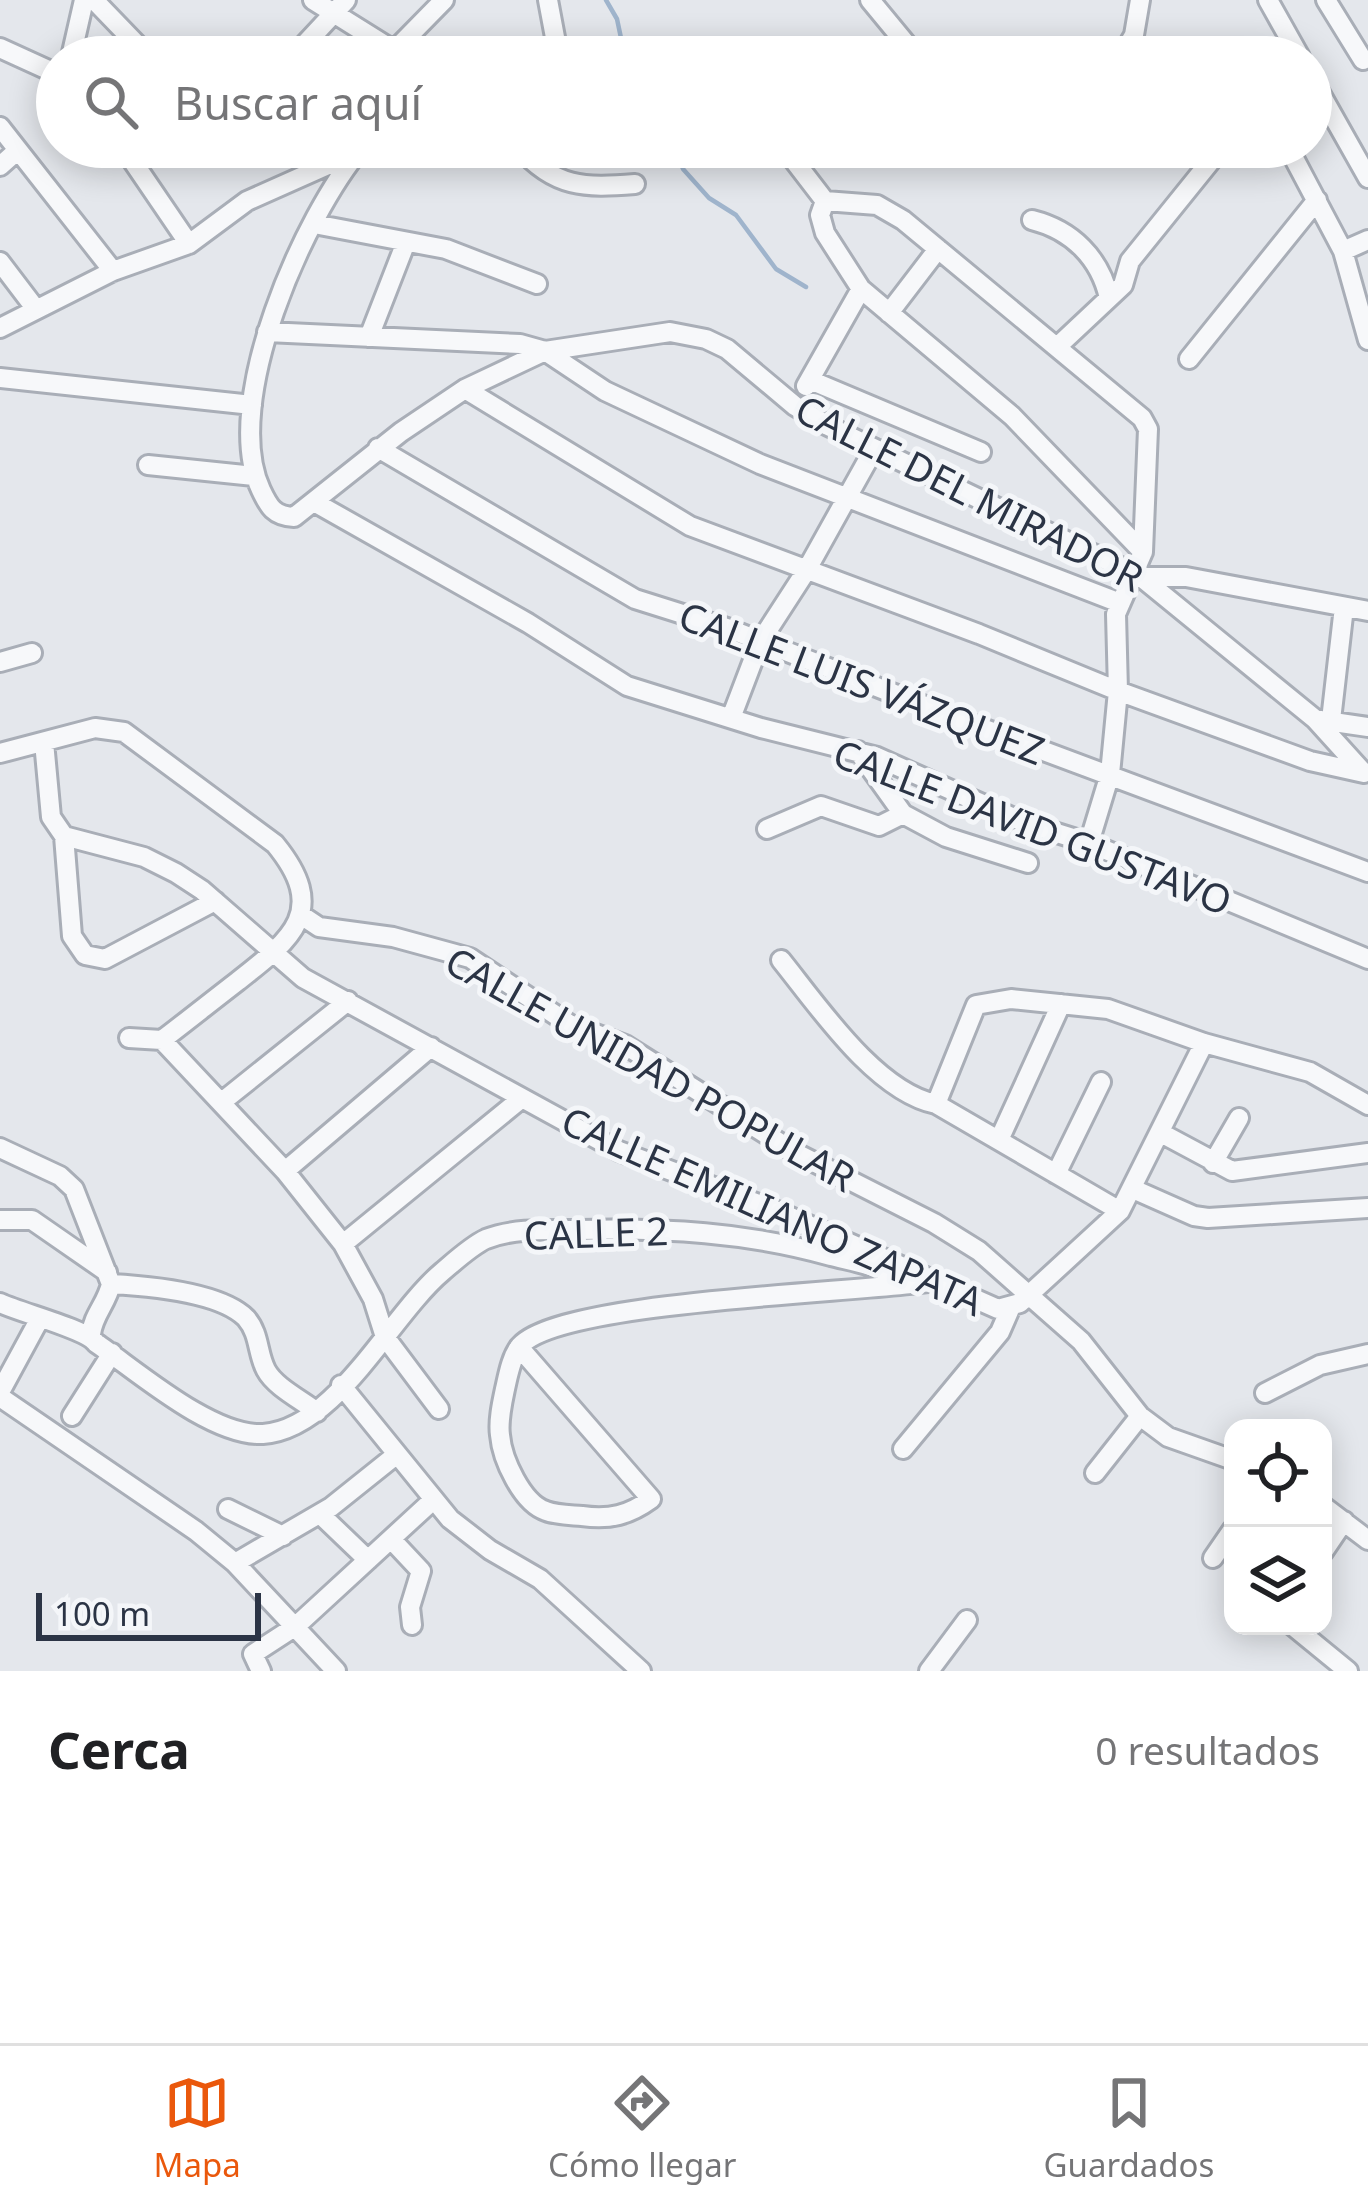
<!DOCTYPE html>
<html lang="es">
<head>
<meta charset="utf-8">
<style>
	:root { --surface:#fff; --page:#f6f6f6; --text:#202124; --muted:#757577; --line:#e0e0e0; --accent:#ea580c }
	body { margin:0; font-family:"Noto Sans",sans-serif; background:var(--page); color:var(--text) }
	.controls { position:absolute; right:36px; bottom:36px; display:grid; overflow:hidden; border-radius:24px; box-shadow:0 6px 30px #0003 }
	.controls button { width:108px; height:108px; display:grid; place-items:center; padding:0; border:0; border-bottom:3px solid var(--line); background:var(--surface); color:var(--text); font:60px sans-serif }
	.scale { position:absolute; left:36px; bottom:30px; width:225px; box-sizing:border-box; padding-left:12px; border:6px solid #2b3445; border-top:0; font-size:33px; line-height:42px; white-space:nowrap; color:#2b3445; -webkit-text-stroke:9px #f4f6f9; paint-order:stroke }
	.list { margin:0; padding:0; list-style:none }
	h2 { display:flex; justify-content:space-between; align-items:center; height:156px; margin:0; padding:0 48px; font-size:51px }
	h2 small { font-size:39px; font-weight:400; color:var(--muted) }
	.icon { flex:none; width:66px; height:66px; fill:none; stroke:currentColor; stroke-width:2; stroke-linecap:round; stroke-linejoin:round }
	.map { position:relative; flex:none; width:1368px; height:1671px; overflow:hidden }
	.search { position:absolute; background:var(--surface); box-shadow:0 6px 30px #0003; left:36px; right:36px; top:36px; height:132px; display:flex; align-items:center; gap:30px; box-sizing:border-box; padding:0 42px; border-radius:66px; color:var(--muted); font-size:45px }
	.sheet { height:372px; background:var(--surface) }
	nav { display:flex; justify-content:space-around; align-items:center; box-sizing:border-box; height:168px; border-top:3px solid var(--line); background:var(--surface); font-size:33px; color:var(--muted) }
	nav a { display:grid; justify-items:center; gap:6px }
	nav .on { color:var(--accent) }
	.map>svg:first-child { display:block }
</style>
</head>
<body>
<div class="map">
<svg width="1368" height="1671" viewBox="0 0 1368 1671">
	<rect width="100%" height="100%" fill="#e4e7ec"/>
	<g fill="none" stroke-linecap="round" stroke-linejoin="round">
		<path stroke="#9fb4cc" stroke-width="4.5" d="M606,0L617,19L625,57
			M674,147L683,169L709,198L736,215L776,269L806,287"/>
		<g stroke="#a9aeb7" stroke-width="24">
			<path id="minor" d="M94,0L149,57
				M313,0L404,57
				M548,0L557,48
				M870,0L917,57
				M1268,0L1300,57
				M1326,0L1363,60
				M0,48L57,74
				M394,51L444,0
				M71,57L84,0
				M293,57L346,0
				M746,57C768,47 782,45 804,57
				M1121,57L1134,35L1140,0
				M1311,77L1368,178
				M0,127L113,271
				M123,147L189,244
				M362,147C304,215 220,403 261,490C269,507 274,516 294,517L401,432L465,389L545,351L670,332L706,339L727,349L795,406L828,426L1141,577L1315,719L1363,772
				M519,147C554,188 585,188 635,184
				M789,147L792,158L825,201
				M1288,147L1343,251L1368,340
				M0,166L18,150
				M825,201L877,205L903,220L1142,418L1148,429L1143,552L1116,614L1118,691L1110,774L1089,843
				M825,201L820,215L825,233L861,289L1012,416L1143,552
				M1032,220C1072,230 1100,258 1109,298
				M314,224L446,249L537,284
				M1343,251L1368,240
				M0,262L35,308
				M889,313L938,249
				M0,328L113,271L189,244L247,201L357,152
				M267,332L520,344L545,351L605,391L760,464L1120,603
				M369,337L406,242
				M1058,346L1123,285L1130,261L1222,147
				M1189,359L1317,200
				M0,378L252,405
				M810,380L981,452
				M806,386L861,289
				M465,389L690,526L979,634L1118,691L1310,761L1364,773
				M378,448L635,599L727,628L958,719L1368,872
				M148,465L254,476
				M314,502L528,623L627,686L761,728L877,757L1025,823L1089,843L1368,959
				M1141,577H1186L1368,611
				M0,662L32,653
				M731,718L760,642L806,571L874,449
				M1320,720L1368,727
				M1331,720L1344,607
				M44,742L51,817L64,836
				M858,751L903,814L946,837L1028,863
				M0,753L95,728L124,732L275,844C329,910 293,938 238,981C212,1001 187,1021 162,1040
				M767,829L821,806L879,826L903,814
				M64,836L144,857L176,873L202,890L303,978L619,1151L777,1211L998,1309L1020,1303L1120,1211L1204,1043
				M64,836L72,936L85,955L105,959L215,901
				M301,915L319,927L393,937L470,958L569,1024L625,1045L796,1153L934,1223L979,1251L1081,1341L1140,1416L1168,1437L1233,1460
				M781,960C818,1006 876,1092 936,1104L1120,1211
				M129,1038L162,1040
				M162,1040L285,1171L343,1244L373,1299L385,1337L439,1409
				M223,1101L348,1001
				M936,1104L976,1005L1011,999L1108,1009L1204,1043L1310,1072L1368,1105
				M1161,1133L1232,1171L1368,1153
				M999,1140L1061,1004
				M0,1148L60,1176L74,1189L111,1284C107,1303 93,1315 91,1334
				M1213,1163L1239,1118
				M285,1171L431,1047
				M1056,1174L1101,1082
				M1133,1189L1194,1216L1208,1218L1368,1208
				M0,1220H32L107,1272
				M343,1244L522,1098
				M111,1284C147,1286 220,1292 246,1318C260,1334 257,1353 266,1370C275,1387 302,1400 317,1412
				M0,1303C21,1313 86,1329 96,1343C137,1371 212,1437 263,1434C336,1429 390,1316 442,1272C455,1261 471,1246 486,1239C514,1228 547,1230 577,1230C665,1228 746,1232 831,1256C851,1261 874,1265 892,1274
				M519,1347L651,1499C629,1515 610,1520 582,1516C571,1515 556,1515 546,1511C522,1503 502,1459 500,1435C498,1421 502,1403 505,1389C508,1376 511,1357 520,1346C560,1300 862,1293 935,1281
				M341,1385L450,1519L490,1550L540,1579L641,1671
				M0,1392L39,1320
				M1265,1393L1320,1365L1368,1354
				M0,1397L196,1531L235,1563L336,1671
				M72,1416L112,1353
				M903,1449L1000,1332L1010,1309
				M1095,1473L1140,1416
				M1323,1506L1368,1540
				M228,1509L283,1536
				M320,1514L368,1560
				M391,1539L421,1571L410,1607L412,1625
				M1323,1552L1344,1521
				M1213,1558L1233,1529
				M235,1563L331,1507L396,1455
				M1293,1626L1348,1671
				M261,1671L253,1654L296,1626L432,1501
				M929,1671L967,1620"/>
		</g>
		<use href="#minor" stroke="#f7f8fa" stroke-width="18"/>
	</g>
	<g text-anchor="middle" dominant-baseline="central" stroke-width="10" stroke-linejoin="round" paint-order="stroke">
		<g font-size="39" fill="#2b3445" stroke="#f4f6f9">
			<text transform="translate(970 492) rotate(27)">CALLE DEL MIRADOR</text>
			<text transform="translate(862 682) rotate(21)">CALLE LUIS VÁZQUEZ</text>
			<text transform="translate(1033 826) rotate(21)">CALLE DAVID GUSTAVO</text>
			<text transform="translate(651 1068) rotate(29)">CALLE UNIDAD POPULAR</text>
			<text transform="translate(773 1210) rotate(24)">CALLE EMILIANO ZAPATA</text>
			<text transform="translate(596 1232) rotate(-2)">CALLE 2</text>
		</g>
	</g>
</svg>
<div class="controls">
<button><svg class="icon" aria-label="locate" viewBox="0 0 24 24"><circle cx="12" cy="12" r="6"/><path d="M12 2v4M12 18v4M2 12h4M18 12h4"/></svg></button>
<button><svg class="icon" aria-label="layers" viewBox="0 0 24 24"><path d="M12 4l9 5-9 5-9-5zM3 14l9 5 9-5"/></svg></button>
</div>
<div class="scale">100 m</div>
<div class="search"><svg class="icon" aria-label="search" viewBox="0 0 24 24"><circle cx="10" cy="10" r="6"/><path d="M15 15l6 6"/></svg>Buscar aquí</div>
</div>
<section class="sheet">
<h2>Cerca<small>0 resultados</small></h2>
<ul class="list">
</ul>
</section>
<nav>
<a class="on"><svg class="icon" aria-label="map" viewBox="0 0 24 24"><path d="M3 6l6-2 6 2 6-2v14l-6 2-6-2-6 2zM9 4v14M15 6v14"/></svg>Mapa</a>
<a><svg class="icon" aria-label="directions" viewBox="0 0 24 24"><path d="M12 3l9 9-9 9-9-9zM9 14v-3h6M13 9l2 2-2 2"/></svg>Cómo llegar</a>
<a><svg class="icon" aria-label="saved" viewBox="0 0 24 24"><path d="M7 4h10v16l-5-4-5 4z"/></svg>Guardados</a>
</nav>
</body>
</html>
